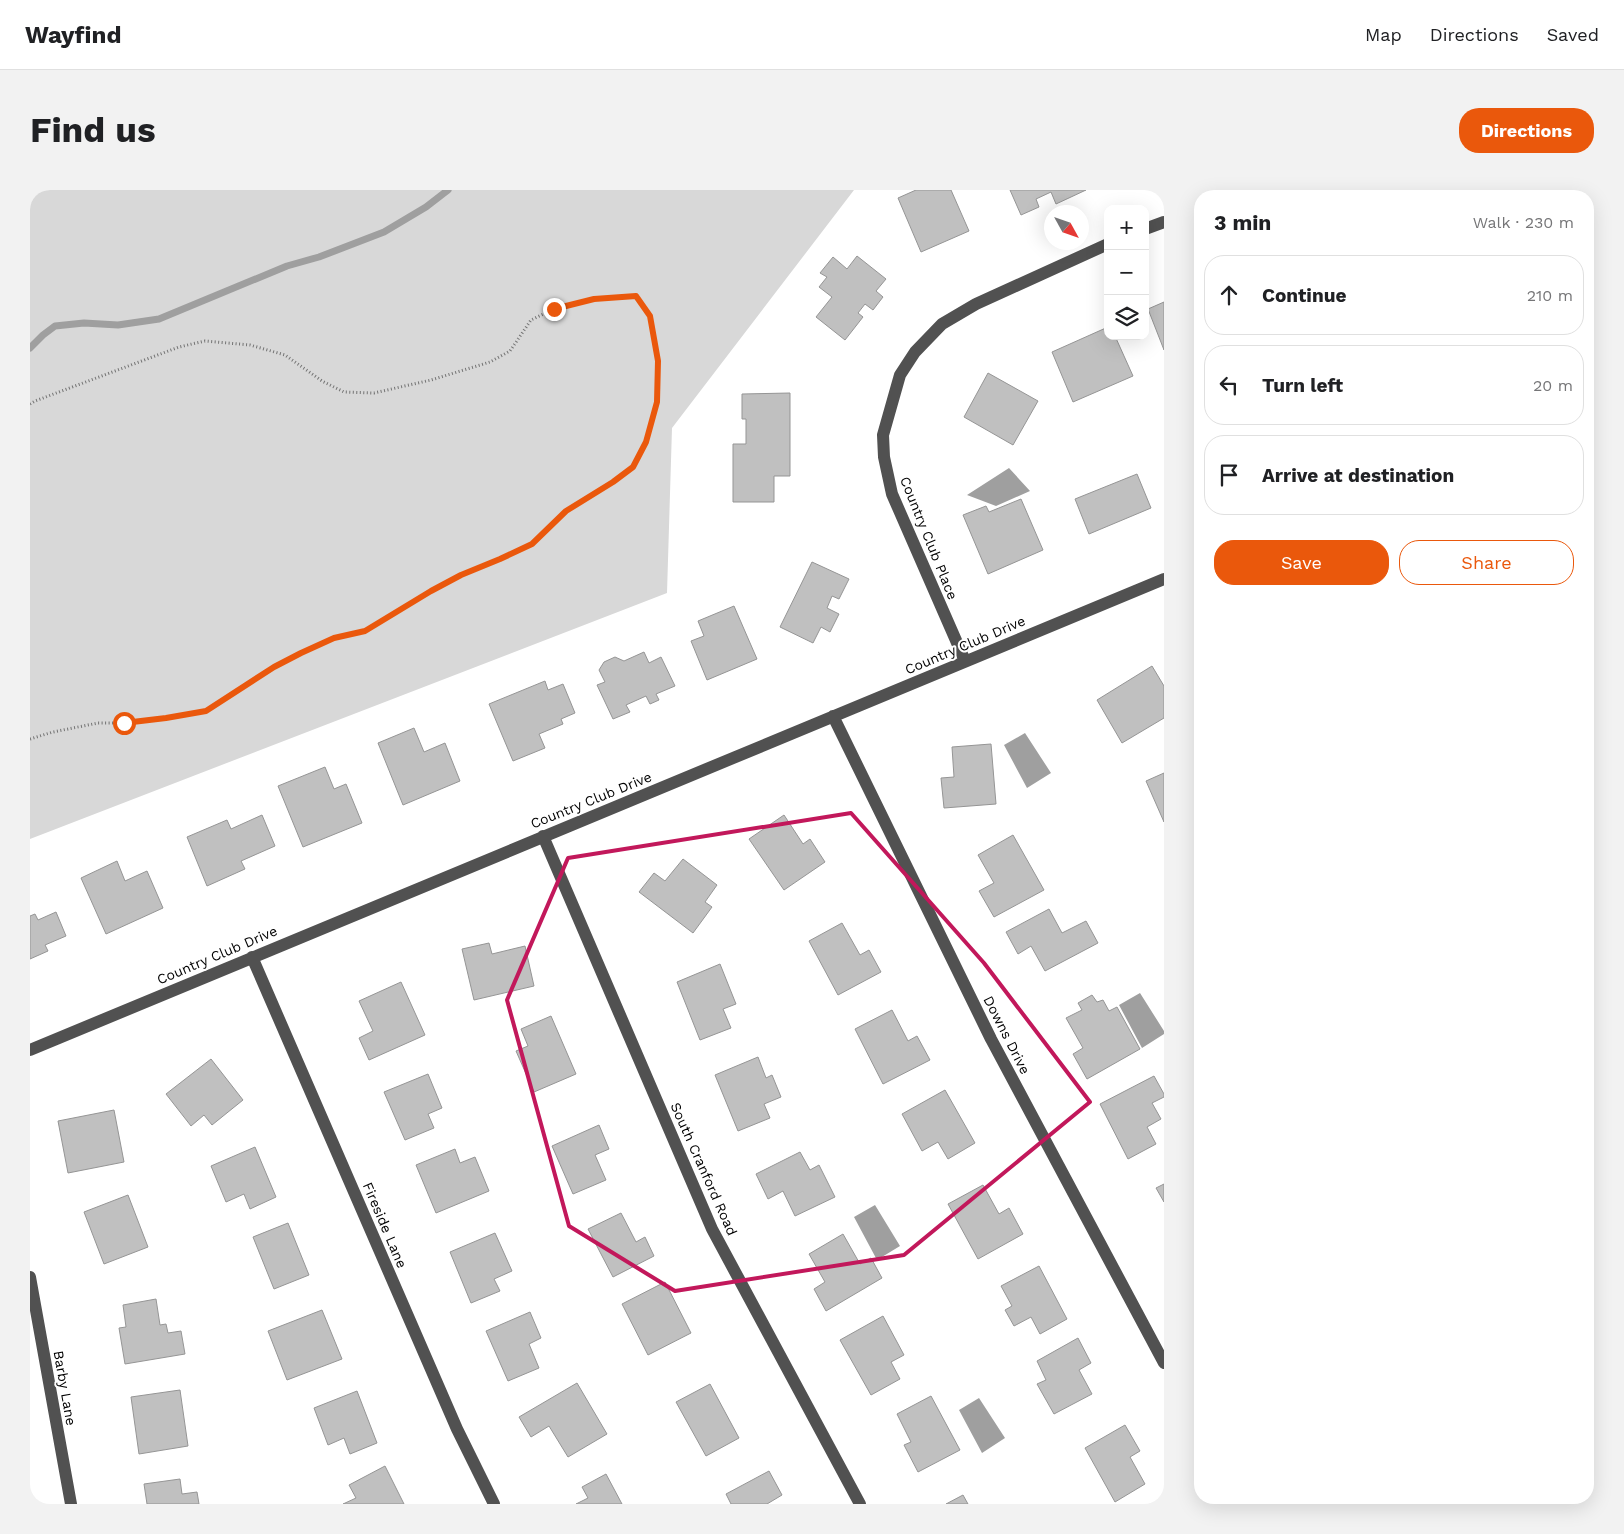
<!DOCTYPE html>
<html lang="en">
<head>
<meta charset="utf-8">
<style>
	:root { --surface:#fff; --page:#f2f2f2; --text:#202124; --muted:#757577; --line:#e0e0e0; --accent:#ea580c }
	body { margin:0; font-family:"Work Sans",sans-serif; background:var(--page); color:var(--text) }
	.controls { position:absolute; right:15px; top:15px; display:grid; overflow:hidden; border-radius:10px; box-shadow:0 5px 20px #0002 }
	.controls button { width:45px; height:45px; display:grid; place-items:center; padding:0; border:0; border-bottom:1px solid var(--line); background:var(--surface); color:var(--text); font:25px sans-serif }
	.compass { position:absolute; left:1014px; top:15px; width:45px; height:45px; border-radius:50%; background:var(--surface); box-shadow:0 5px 20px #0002; rotate:130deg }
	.stop { position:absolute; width:15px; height:15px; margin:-11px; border:4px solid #ea580c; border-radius:50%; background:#fff }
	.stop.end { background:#ea580c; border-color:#fff; box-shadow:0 1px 5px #0008 }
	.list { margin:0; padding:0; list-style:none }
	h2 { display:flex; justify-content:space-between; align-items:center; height:65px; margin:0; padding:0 20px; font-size:21px }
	h2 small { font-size:16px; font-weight:400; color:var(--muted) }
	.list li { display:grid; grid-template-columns:32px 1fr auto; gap:15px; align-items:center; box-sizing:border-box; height:80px; margin:0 10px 10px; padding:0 10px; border:1px solid var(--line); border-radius:20px }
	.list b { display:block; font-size:19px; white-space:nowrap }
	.list em { font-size:16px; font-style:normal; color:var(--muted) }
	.actions { display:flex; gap:10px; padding:15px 20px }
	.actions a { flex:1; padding:11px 0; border:1px solid var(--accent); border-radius:20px; text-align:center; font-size:18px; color:var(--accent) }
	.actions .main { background:var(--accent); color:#fff }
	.icon { flex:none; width:28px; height:28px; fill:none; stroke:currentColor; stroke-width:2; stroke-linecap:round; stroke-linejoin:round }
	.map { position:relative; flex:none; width:1134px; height:1314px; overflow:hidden; border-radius:20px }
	header { display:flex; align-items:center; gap:30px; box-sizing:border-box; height:70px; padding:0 25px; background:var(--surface); border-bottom:1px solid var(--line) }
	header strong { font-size:24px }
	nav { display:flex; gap:28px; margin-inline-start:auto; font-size:18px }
	.intro { display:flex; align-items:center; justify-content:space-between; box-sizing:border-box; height:120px; padding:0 30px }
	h1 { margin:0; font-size:35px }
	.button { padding:12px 22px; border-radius:20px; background:var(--accent); color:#fff; font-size:18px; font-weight:700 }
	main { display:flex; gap:30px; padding:0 30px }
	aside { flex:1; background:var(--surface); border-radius:20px; box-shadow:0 5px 20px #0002 }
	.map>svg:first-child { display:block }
</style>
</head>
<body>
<header>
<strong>Wayfind</strong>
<nav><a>Map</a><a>Directions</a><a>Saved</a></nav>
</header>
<div class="intro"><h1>Find us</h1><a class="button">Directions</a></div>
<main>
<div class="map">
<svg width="1134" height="1314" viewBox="0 0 1134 1314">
	<rect width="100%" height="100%" fill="#fff"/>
	<path fill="#d8d8d8" d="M0,0H824L642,238L637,403L0,649Z"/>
	<path fill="#9f9f9f" d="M979,278L1000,301L966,316L937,305Z
		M995,543L1021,583L997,598L974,555Z
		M1110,803L1134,841V844L1112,858L1089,815Z
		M845,1015L870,1056L847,1070L824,1027Z
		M949,1208L975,1248L952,1263L929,1220Z"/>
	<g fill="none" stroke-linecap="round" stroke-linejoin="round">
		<path stroke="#9f9f9f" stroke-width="7" d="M0,158L13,145L25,136L54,133L88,135L129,129L257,76L289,67L354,42L396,17L418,0"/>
	</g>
	<path fill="#c0c0c0" stroke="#959595" d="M886,0H921L939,41L891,62L868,8Z
		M980,0H1056L1026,14L1021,2L1006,9L1009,17L991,25Z
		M827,66L856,89L846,101L853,107L843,120L835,114L828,123L833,127L815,150L786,127L802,107L789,97L797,87L790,83L803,67L817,79Z
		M1134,112V160L1118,119Z
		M1078,137V146H1085L1103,186L1043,212L1022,162Z
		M958,183L1008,211L983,255L934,227Z
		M760,203V286H744V312H703V254H716V229H712V204Z
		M1107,284L1121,318L1059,344L1045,309Z
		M991,309L1013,360L958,384L933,325L956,316L959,322Z
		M782,372L819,389L809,409L802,406L797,418L809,424L800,442L791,437L783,453L750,437Z
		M704,416L727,469L677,490L661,451L674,446L668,431Z
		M614,462L619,473L631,467L645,496L626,504L629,510L620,514L616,506L596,515L600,522L583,529L567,495L575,492L569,480L574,472L585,467L594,471Z
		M1122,476L1134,496V528L1092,553L1067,510Z
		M515,491L518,500L533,494L545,523L531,529L533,534L509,544L515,558L483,571L459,514Z
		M384,538L394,562L415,553L430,591L373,615L348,553Z
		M961,554L966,614L914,618L911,588L924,587L922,557Z
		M295,577L304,599L316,594L332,633L273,657L248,596Z
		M1134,583V632L1116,591Z
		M232,625L245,656L211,671L215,679L177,696L157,647L197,630L201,639Z
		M754,625L773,654L780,649L795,672L754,700L719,649Z
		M983,645L1014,700L964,727L949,701L964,693L948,665Z
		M653,669L687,695L675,712L682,717L663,743L609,702L624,683L635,691Z
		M87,671L95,691L117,681L133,718L76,744L51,688Z
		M1019,719L1032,743L1056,731L1068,753L1015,781L1001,756L988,764L976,742Z
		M26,722L36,746L15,755L18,761L0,769V726L5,724L8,730Z
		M812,733L830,765L839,760L851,782L808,805L779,751Z
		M459,753L462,764L495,756L504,796L444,810L432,759Z
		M690,774L706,814L693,819L701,838L670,850L647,792Z
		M371,792L395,845L339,870L329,848L343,841L329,811Z
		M1062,805L1067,812L1073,810L1079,821L1087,817L1110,859L1057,889L1043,864L1053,858L1036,828L1052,820L1048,813Z
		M862,820L878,851L887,846L900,870L853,894L825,839Z
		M521,826L546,884L504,902L486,861L498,856L491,839Z
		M728,867L736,888L742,885L751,907L734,914L740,928L708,941L685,885Z
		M181,869L213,910L182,935L174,925L161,936L136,904Z
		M398,884L412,918L398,924L404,938L375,950L354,902Z
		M1124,886L1134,904V907L1122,913L1131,929L1117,937L1126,954L1098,969L1070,914Z
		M915,900L945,953L918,969L908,952L892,961L872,924Z
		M84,920L94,972L38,983L28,931Z
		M569,935L579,959L565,965L576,990L543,1004L522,956Z
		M225,957L246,1007L220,1019L214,1004L196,1012L181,976Z
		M425,959L430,973L445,967L459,1001L406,1023L386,975Z
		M770,962L780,980L789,975L805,1007L765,1026L753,1001L738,1009L726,984Z
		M1134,994V1012L1126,998Z
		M953,995L969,1024L979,1018L993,1044L948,1069L918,1014Z
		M98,1005L118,1057L74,1074L54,1022Z
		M591,1023L606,1052L615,1047L624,1066L583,1087L558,1039Z
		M258,1033L279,1085L244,1099L223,1047Z
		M465,1043L482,1081L464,1089L470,1101L441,1113L420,1062Z
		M813,1044L830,1074L841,1068L852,1088L796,1121L784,1099L795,1092L779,1064Z
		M1009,1076L1037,1129L1010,1144L1001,1127L984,1136L975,1120L982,1116L971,1096Z
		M635,1092L661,1143L618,1165L592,1114Z
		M126,1109L130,1135L136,1134L138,1143L151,1141L155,1164L95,1174L89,1138L96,1137L93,1115Z
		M292,1120L312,1169L257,1190L238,1141Z
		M500,1122L511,1148L499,1154L509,1178L478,1191L456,1141Z
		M853,1126L874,1165L861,1172L870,1189L841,1205L810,1150Z
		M1048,1148L1061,1173L1049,1180L1062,1204L1024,1224L1007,1194L1016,1190L1007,1171Z
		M547,1193L577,1244L538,1267L519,1236L501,1247L489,1227Z
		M680,1194L709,1248L676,1266L646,1212Z
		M150,1200L158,1256L109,1264L101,1207Z
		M327,1201L347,1253L320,1264L314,1248L298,1255L284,1218Z
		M901,1206L930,1260L888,1282L874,1255L881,1252L867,1224Z
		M1095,1235L1110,1261L1100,1267L1115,1294L1085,1312L1055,1258Z
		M355,1276L374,1314H313L326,1308L319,1295Z
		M739,1281L752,1305L737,1314H701L696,1304Z
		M576,1284L592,1314H546L558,1308L552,1297Z
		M150,1289L152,1304L167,1302L169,1314H117L114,1294Z
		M933,1305L938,1314H916Z"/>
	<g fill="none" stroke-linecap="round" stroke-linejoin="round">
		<path stroke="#737373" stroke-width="3" stroke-dasharray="1 2.5" stroke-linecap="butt" d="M0,214L5,211L149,157L175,151L220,155L255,165L292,191L314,202L344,203L401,190L460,172L480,161L501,130L524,119L564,109L607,106L620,126L628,171L627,212L617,252L603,277L583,292L536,321L502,354L470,369L431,385L401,401L335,441L304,448L271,463L243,477L176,521L136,528L94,533H68L23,542L0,549"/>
		<path stroke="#515151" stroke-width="12" d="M1115,39L1134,32
			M935,471L862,304L854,267L853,245L870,185L885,162L912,134L946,114L1078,54
			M803,526L961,849L1134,1173
			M513,646L682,1039L830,1314
			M222,767L427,1239L464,1314
			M0,860L1134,389
			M0,1087L41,1314"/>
	</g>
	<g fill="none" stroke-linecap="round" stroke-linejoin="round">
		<path stroke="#ea580c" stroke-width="6" d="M94,533L136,528L176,521L244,477L271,463L304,448L335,441L401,401L431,385L470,369L502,354L536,321L583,292L603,277L616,252L627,212L628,171L620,126L606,106L564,109L524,119"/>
	</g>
	<path fill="none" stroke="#c2185b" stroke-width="4" stroke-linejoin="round" d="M821,623L954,773L1060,912L874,1065L645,1101L539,1036L477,810L538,668Z"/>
	<g text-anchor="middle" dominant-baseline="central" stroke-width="4" stroke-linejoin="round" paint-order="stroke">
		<g font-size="14" fill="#000" stroke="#fff">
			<text transform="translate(899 348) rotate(68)">Country Club Place</text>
			<text transform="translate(935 455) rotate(-23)">Country Club Drive</text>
			<text transform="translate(561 610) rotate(-22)">Country Club Drive</text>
			<text transform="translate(187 765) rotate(-23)">Country Club Drive</text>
			<text transform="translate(977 845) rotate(63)">Downs Drive</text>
			<text transform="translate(674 979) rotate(66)">South Cranford Road</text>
			<text transform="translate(355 1035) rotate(67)">Fireside Lane</text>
			<text transform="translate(35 1198) rotate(80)">Barby Lane</text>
		</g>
	</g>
</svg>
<div class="controls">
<button>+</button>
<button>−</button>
<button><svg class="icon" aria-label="layers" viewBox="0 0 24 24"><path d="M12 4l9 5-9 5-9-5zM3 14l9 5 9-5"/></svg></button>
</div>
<svg class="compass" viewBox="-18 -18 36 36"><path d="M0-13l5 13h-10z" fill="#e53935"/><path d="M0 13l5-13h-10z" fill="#757577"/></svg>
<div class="stop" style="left:94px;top:533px"></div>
<div class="stop end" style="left:524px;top:119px"></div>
</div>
<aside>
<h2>3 min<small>Walk · 230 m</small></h2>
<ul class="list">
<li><svg class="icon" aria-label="ahead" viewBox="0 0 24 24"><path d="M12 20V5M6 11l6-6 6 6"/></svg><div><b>Continue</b></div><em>210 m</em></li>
<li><svg class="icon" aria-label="left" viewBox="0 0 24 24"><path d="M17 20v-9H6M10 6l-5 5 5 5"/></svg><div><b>Turn left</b></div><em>20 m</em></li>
<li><svg class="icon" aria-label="arrive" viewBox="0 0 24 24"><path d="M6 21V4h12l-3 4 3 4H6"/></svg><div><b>Arrive at destination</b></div></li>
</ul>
<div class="actions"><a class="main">Save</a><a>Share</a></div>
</aside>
</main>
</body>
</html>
